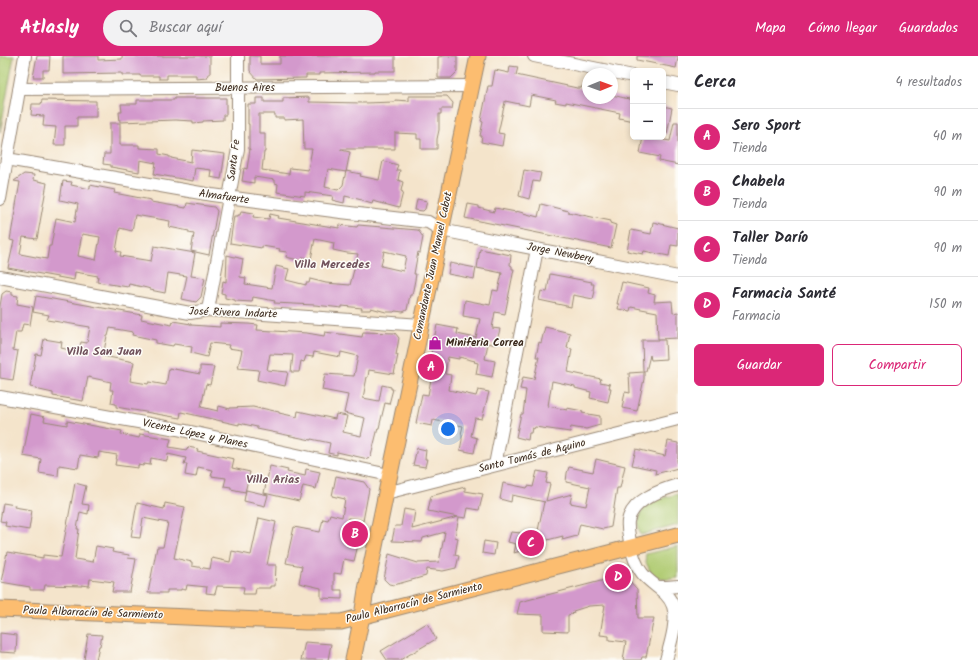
<!DOCTYPE html>
<html lang="es">
<head>
<meta charset="utf-8">
<style>
	:root { --surface:#fff; --page:#f2f2f3; --text:#2b2b33; --muted:#7c7c81; --line:#e1e1e2; --accent:#db2777 }
	body { margin:0; font-family:Kalam,sans-serif; background:var(--page); color:var(--text) }
	.controls { position:absolute; right:12px; top:12px; display:grid; overflow:hidden; border-radius:6px; box-shadow:0 2px 6px #0003 }
	.controls button { width:36px; height:36px; display:grid; place-items:center; padding:0; border:0; border-bottom:1px solid var(--line); background:var(--surface); color:var(--text); font:20px sans-serif }
	.compass { position:absolute; left:582px; top:12px; width:36px; height:36px; border-radius:50%; background:var(--surface); box-shadow:0 2px 6px #0003; rotate:89deg }
	.you { position:absolute; left:448px; top:373px; width:14px; height:14px; margin:-10px; border:3px solid #fff; border-radius:50%; background:#1a73e8; box-shadow:0 0 0 6px #1a73e833 }
	.badge { display:grid; place-items:center; width:26px; height:26px; border-radius:50%; background:var(--accent); color:#fff; font-size:13px; font-weight:700 }
	.pin { position:absolute; translate:-50% -50%; border:2px solid #fff; box-shadow:0 1px 4px #0006 }
	.list { margin:0; padding:0; list-style:none }
	h2 { display:flex; justify-content:space-between; align-items:center; height:52px; margin:0; padding:0 16px; font-size:17px }
	h2 small { font-size:13px; font-weight:400; color:var(--muted) }
	.list li { display:grid; grid-template-columns:26px 1fr auto; gap:12px; align-items:center; box-sizing:border-box; height:56px; padding:0 16px; border-top:1px solid var(--line) }
	.list b { display:block; font-size:15px; white-space:nowrap }
	.list p { margin:0; font-size:13px; white-space:nowrap; color:var(--muted) }
	.list em { font-size:13px; font-style:normal; color:var(--muted) }
	.actions { display:flex; gap:8px; padding:12px 16px }
	.actions a { flex:1; padding:9px 0; border:1px solid var(--accent); border-radius:6px; text-align:center; font-size:14px; color:var(--accent) }
	.actions .main { background:var(--accent); color:#fff }
	.icon { flex:none; width:22px; height:22px; fill:none; stroke:currentColor; stroke-width:2; stroke-linecap:round; stroke-linejoin:round }
	.map { position:relative; flex:none; width:678px; height:604px; overflow:hidden }
	header { display:flex; align-items:center; gap:24px; box-sizing:border-box; height:56px; padding:0 20px; background:var(--accent); color:#fff }
	header strong { font-size:19px }
	nav { display:flex; gap:22px; margin-inline-start:auto; font-size:14px }
	.search { width:280px; height:36px; background:var(--page); display:flex; align-items:center; gap:10px; box-sizing:border-box; padding:0 14px; border-radius:22px; color:var(--muted); font-size:15px }
	main { display:flex }
	aside { flex:1; background:var(--surface) }
	.map>svg:first-child { display:block }
</style>
</head>
<body>
<header>
<strong>Atlasly</strong>
<div class="search"><svg class="icon" aria-label="search" viewBox="0 0 24 24"><circle cx="10" cy="10" r="6"/><path d="M15 15l6 6"/></svg>Buscar aquí</div>
<nav><a>Mapa</a><a>Cómo llegar</a><a>Guardados</a></nav>
</header>
<main>
<div class="map">
<svg width="678" height="604" viewBox="0 0 678 604">
	<rect width="100%" height="100%" fill="#fdfcf7"/>
	<filter id="ink" filterUnits="userSpaceOnUse"><feTurbulence type="fractalNoise" baseFrequency=".025" numOctaves="2"/><feDisplacementMap in="SourceGraphic" scale="8" xChannelSelector="R" yChannelSelector="G"/><feConvolveMatrix kernelMatrix="1 2 1 2 8 2 1 2 1" color-interpolation-filters="sRGB"/></filter>
	<filter id="wash" filterUnits="userSpaceOnUse"><feTurbulence type="fractalNoise" baseFrequency=".012" numOctaves="4" result="noise"/><feDisplacementMap in="SourceGraphic" scale="16" xChannelSelector="R" yChannelSelector="G"/><feGaussianBlur stdDeviation="0.9" result="paint"/><feColorMatrix in="noise" values="0 0 0 0 0 0 0 0 0 0 0 0 0 0 0 0 0 1.4 0 .05"/><feComposite in="paint" operator="in"/></filter>
	<g filter="url(#wash)">
		<rect width="100%" height="100%" fill="#f4e4cb"/>
		<path fill="#afca70" stroke="#757a47" d="M0,0H14L0,76Z
			M678,438V469L641,479C638,473 638,469 639,463C642,445 663,442 678,438Z
			M678,490V522C666,524 657,525 648,515L650,514C647,509 644,504 646,498Z"/>
		<g id="blocks">
			<path fill="#d399cc" fill-rule="evenodd" d="M37,0H50L49,14H43V21H33Z
				M63,0H98V4L122,3V0H210V18H208L207,22L196,23V19H167V23H159V20H140V19H122V17L63,18Z
				M250,0H260V8H280V0H395V15H375V16L319,17V19H306V22L257,23L250,15Z
				M444,0H457V16L451,22H438V1Z
				M637,0H678V2L676,12L637,4Z
				M510,10L518,11L516,19L577,32H581L588,22V42H612V39L633,44V65L619,62L620,57L566,46V48L555,46L556,44L531,39L529,50L505,45V46L498,77L504,78L502,90L481,86L482,80H480L483,66L481,65L488,30H492L495,14L509,17Z
				M409,40H447L453,47L452,53H441V58H439V74L437,83V93H421V83H417V78L395,77V93H341V94L350,96L346,116L328,113L325,131L338,134L343,129L346,115L361,118L360,120L379,124L383,105L398,109L396,114H400L398,124L403,126L401,135L403,136L399,152L373,145L372,148L362,145V144L345,140L344,147L332,144L333,140L305,136V140L277,136L278,128L275,127V124L254,121V127L242,125L244,112L247,113L250,93H249V68H248V48H256V42H264V46H283V42L309,41V46L364,47L395,46V44L409,45ZM259,58H275V62H284V64L303,63L304,93H312L308,114L290,112L289,118L262,114L264,96H265V77H259Z
				M174,42H226V59H223V64L203,65V66L193,67V65L175,64L120,66L119,56H122L121,48H137V44H174Z
				M42,44L96,45V61H77V70H65V89H54L56,71L43,70L44,60L31,59L32,48H41Z
				M663,50L672,52L667,78H663Z
				M674,66H678V109L659,105L660,101L640,97L643,81H655L654,82L670,85Z
				M110,67H120V89H139V92L159,93V98L169,100V101H171V102L191,106L192,94L225,98L221,123L210,121L211,114L195,112L193,125L154,118L156,107L140,104L139,116L111,111V109L103,108L104,98H110Z
				M524,114L541,117L539,126L533,125L529,143L519,140Z
				M24,118L34,119L33,124L47,127L37,183L23,181L20,198L41,202L47,203L49,190H51L56,162L75,166L78,148L60,144L63,125L72,126L71,129L90,133V129L115,134L114,137L151,144V146L186,152L187,147L214,151L217,155L209,199L191,195L194,178L189,177V175L169,171L170,165L135,159L132,175L120,172L116,195L121,196L120,200L151,205L154,190L195,197L191,220L205,222L201,241L196,246L182,243L187,220L168,217L165,237L150,234V233L147,232L129,228L128,231L97,226L98,220L75,216L74,224L8,212L14,185L10,184L20,126L14,125ZM82,178L100,181L96,204L78,200Z
				M417,143L427,145L425,153L423,155L415,154Z
				M468,148L479,150V152L494,156L495,152L516,156V155L538,161L541,148L568,155V156L611,165L610,167L616,169L611,192L465,162Z
				M241,155L254,157L253,161L269,163L270,158L279,160L278,162L339,172V169L357,171L358,169L418,174L423,181L420,197L418,196L414,218H416L415,224L412,239H410L407,254L403,256L395,255L394,256H386L371,252L370,254H361L362,252L342,250V252L315,249L274,247L275,245L253,241L252,246L235,245V244L225,242V238L221,237L223,225L226,226L227,199L243,203L240,221L246,222L245,228L272,232L276,210L289,213L286,224L306,229V227H309L310,223L326,227L350,229L358,198L347,197L333,194L334,187L315,183L311,203L303,201L302,205L286,201L287,196L279,195L280,193L262,190V192L230,187L234,160H238V159H240ZM384,195L406,200L403,215L381,210Z
				M653,166L678,172V190L671,189L669,200L644,195L643,198L627,195L631,174L651,178Z
				M480,193L511,199L510,209L512,210V213H514L505,258L495,256L492,272L500,273L496,289L488,287L485,303L495,305L492,321L476,318L478,307L474,306L475,305L459,301V303L448,301L445,318L451,319L449,334L476,340L478,334L489,336L482,363L475,362L471,380L477,382L474,397L460,394L462,384V378H461L463,370L433,364L432,370L416,367L422,338L428,339L431,323L426,322L437,269L458,273L457,278L476,282L480,263L463,260L465,244L490,249L493,234L498,235L502,217L477,212Z
				M450,207L476,212L474,223L448,218Z
				M550,218L592,226L591,228H594L593,234L595,235L593,243L573,239L571,251L539,244L541,235L547,236Z
				M622,226L649,232L648,237L655,239L654,246L672,245L673,257L678,256V282L658,283L657,256L631,251L630,255L618,253L619,248H617Z
				M6,235L12,236V239L18,240L17,248L33,251L30,269L23,268L21,276H16L13,294L18,295L13,324L0,322V250L2,238Z
				M36,240L142,259L141,263L172,269L173,265L191,268V269L220,271V267L248,268L258,269L257,274L307,277L324,280L325,276L362,281L363,276L395,277L399,282L396,299H398L394,318L369,314L368,321H367L363,342L379,345L382,329L391,331V333H393L389,348L385,347L379,372H378L371,400L368,403L337,396V399L328,397L330,387L311,383V384L257,373V371L239,367V369L181,356L180,362L116,351V348L111,347L113,334H110L111,326L88,321L83,345L53,340V337L35,333L36,332L30,331L36,298L41,299L44,283L62,286L61,292L79,296L81,286L87,287L90,271L47,264L49,259L33,256ZM110,272L133,276L132,279L156,284V287L173,290L174,288L192,291L191,297L207,301L210,287L229,289L228,292L242,294L238,312L259,314L257,324L285,330L288,316L267,314L270,298L293,299L291,316H299L301,305L304,306L306,300L313,301L314,296L340,301L341,296L358,300L354,320L325,318L322,334L348,339L344,357L365,362L361,380L343,376L347,360L336,358L335,363L298,355L297,361L279,357V356L261,352V353L253,351L230,352V353L219,350L218,355L201,351L206,328L210,329L214,311L200,310V318L169,312L166,329L149,326L148,328L130,325L134,306L103,300L107,280H108Z
				M545,271L570,277L567,292L572,293L568,316L601,323L600,326L610,328L609,332H611L608,346L590,342L591,336L575,332V330L552,325L548,350L567,354V352L583,355L582,357L600,360V369L586,373L582,372V373L571,371L570,376L535,371L534,373L532,372L531,377H529L528,384L516,381L521,358H523L526,334L520,333L523,321L534,323L539,301H536L539,286L541,287Z
				M642,284H665L666,303L651,304L650,299L646,315H643Z
				M644,316V323L637,355L622,352L625,336L630,337L629,317Z
				M31,358L45,361L44,365L67,369V365L122,375L121,378L139,382L140,378L171,383L169,391L187,394L188,391L198,393L197,395L234,403L232,412L250,416L245,436L231,433V431L224,430L226,422L211,420L213,414L198,411L196,421L185,419L187,408H184L186,402L168,398L167,405L151,402L150,409L144,408L143,410L138,409V412L115,409L117,399L99,396L98,402L80,399L78,412L59,409L58,420L39,417L41,403L23,400Z
				M668,385L678,387V403H677L678,412L655,418L656,414L632,409L636,393L665,400Z
				M417,392L426,394L425,403H427L425,411L413,409Z
				M596,403L625,410L620,432H617L611,471L603,473L580,468L577,480L562,484L563,480L524,490L523,494L514,497L516,488L508,486L511,476L521,477V481L536,484L544,446H545L512,439L511,446L500,443L503,427L527,432L528,430L533,431L537,415L548,417L546,427L550,428L546,445L572,438L570,447L586,450L590,431L566,426L567,417L569,411L593,416Z
				M270,410L288,414L287,416L305,420L306,413L320,416L316,433L303,430L299,445L264,437Z
				M336,420L364,426L369,433L363,465L348,462L344,482H346V485L358,489L354,505L344,503L341,518L334,517V534H342V543L321,542V532L299,527L302,510L286,507L294,471L320,476L323,463L328,464L330,458L342,461L345,443L332,440Z
				M75,427L86,430L82,448L89,449L88,458L80,456L77,473H79L75,503L93,506L96,490L113,493L112,496L129,499L128,502L136,503L130,536H112L114,526L90,523L89,530L82,529V530L45,529L44,534H30V531L1,526L7,496L43,502V499L61,501Z
				M465,431V435L483,438L479,454L468,452L466,462L459,461L455,481L458,482L455,499L459,500L456,512L443,515L427,513L426,520L394,529L389,528L384,523L389,498L418,507L439,506L445,476L423,482L422,486L392,485L395,470H401L404,453L415,455L412,473L458,461L428,455L431,440Z
				M246,434L268,439L265,450L244,445Z
				M3,447L15,449L14,451L32,454L29,474L5,470L6,466L0,465Z
				M137,447L164,453L165,447L185,451L174,502L192,506V510L210,513L212,502L230,506L232,495L251,499L259,462L276,466L267,509H276L275,530H270V532H256L255,538H243L244,531L217,530L215,538L206,537L207,531L187,529L186,534L181,533V534H167V537H148L157,491H163L168,467L143,462L140,482L131,481Z
				M484,485L496,487L494,499L482,497Z
				M624,519L637,533L638,562H654L646,601H642L641,604H623L626,586L609,584V580L600,579L605,549L589,550L573,555L574,557L568,559V576L543,575V559L517,558L520,546Z
				M427,567L436,583L400,604H387L381,595Z
				M0,577L17,579L16,597L0,596Z
				M88,578L102,579L100,590H99L96,604H84Z
				M305,586L331,588L328,604H301Z"/>
		</g>
	</g>
	<g filter="url(#ink)">
		<use href="#blocks" fill-opacity="0" stroke="#988774" stroke-width="1"/>
		<g fill="none" stroke-linecap="round" stroke-linejoin="round">
			<g stroke="#988774" stroke-width="14">
				<path id="minor" d="M534,0L633,20
					M663,26L678,29
					M19,33L471,30
					M7,103L212,139L341,156L428,166L441,174L678,221
					M0,143L25,0
					M0,221L190,257L208,254L421,269
					M208,254L238,93V0
					M0,341L177,373L389,419
					M495,409L537,193
					M386,437L678,363
					M657,531H667L678,530
					M666,604C670,589 678,565 673,550C668,535 651,529 642,517C635,508 632,497 630,486C629,479 627,472 628,465C632,444 661,434 678,429"/>
			</g>
			<g stroke="#988774" stroke-width="17">
				<path id="major" d="M0,553L305,566H341L678,479
					M353,604L362,560L366,534L386,437L478,0"/>
			</g>
			<use href="#minor" stroke="#fff" stroke-width="12"/>
			<use href="#major" stroke="#fcbd6f" stroke-width="15"/>
		</g>
	</g>
	<defs>
		<g id="shop-bare" transform="scale(1.08)"><path d="M-5-2.5h2.3a2.7 3.5 0 0 1 5.4 0H5L5.5 6h-11ZM-1.5-2.5h3a1.5 2.3 0 0 0-3 0Z" fill="#b5179e" stroke="#fdfcf7" stroke-width="2.5" paint-order="stroke"/></g>
	</defs>
	<g fill-rule="evenodd">
		<use href="#shop-bare" x="435" y="287"/>
	</g>
	<g text-anchor="middle" dominant-baseline="central" stroke-width="3" stroke-linejoin="round" paint-order="stroke">
		<g font-size="11" fill="#3b2a1e" stroke="#fdfcf7">
			<text x="245" y="32">Buenos Aires</text>
			<text transform="translate(234 104) rotate(-83)">Santa Fe</text>
			<text transform="translate(224 141) rotate(8)">Almafuerte</text>
			<text transform="translate(560 197) rotate(11)">Jorge Newbery</text>
			<text transform="translate(433 210) rotate(-78)">Comandante Juan Manuel Cabot</text>
			<text transform="translate(233 257) rotate(2)">José Rivera Indarte</text>
			<text transform="translate(195 378) rotate(12)">Vicente López y Planes</text>
			<text transform="translate(532 400) rotate(-14)">Santo Tomás de Aquino</text>
			<text transform="translate(414 547) rotate(-14)">Paula Albarracín de Sarmiento</text>
			<text transform="translate(93 557) rotate(2)">Paula Albarracín de Sarmiento</text>
		</g>
		<g font-size="11" font-weight="bold" fill="#3b2a1e" stroke="#fdfcf7" text-anchor="start">
			<text x="446" y="287">Miniferia Correa</text>
		</g>
		<g font-size="12" font-weight="bold" fill="#70515b" stroke="#fdfcf7">
			<text x="332" y="208">Villa Mercedes</text>
			<text x="104" y="295">Villa San Juan</text>
			<text x="273" y="423">Villa Arias</text>
		</g>
	</g>
</svg>
<div class="controls">
<button>+</button>
<button>−</button>
</div>
<svg class="compass" viewBox="-18 -18 36 36"><path d="M0-13l5 13h-10z" fill="#e53935"/><path d="M0 13l5-13h-10z" fill="#7c7c81"/></svg>
<div class="you"></div>
<div class="pin badge" style="left:431px;top:311px">A</div>
<div class="pin badge" style="left:355px;top:478px">B</div>
<div class="pin badge" style="left:531px;top:487px">C</div>
<div class="pin badge" style="left:618px;top:521px">D</div>
</div>
<aside>
<h2>Cerca<small>4 resultados</small></h2>
<ul class="list">
<li><span class="badge">A</span><div><b>Sero Sport</b><p>Tienda</p></div><em>40 m</em></li>
<li><span class="badge">B</span><div><b>Chabela</b><p>Tienda</p></div><em>90 m</em></li>
<li><span class="badge">C</span><div><b>Taller Darío</b><p>Tienda</p></div><em>90 m</em></li>
<li><span class="badge">D</span><div><b>Farmacia Santé</b><p>Farmacia</p></div><em>150 m</em></li>
</ul>
<div class="actions"><a class="main">Guardar</a><a>Compartir</a></div>
</aside>
</main>
</body>
</html>
